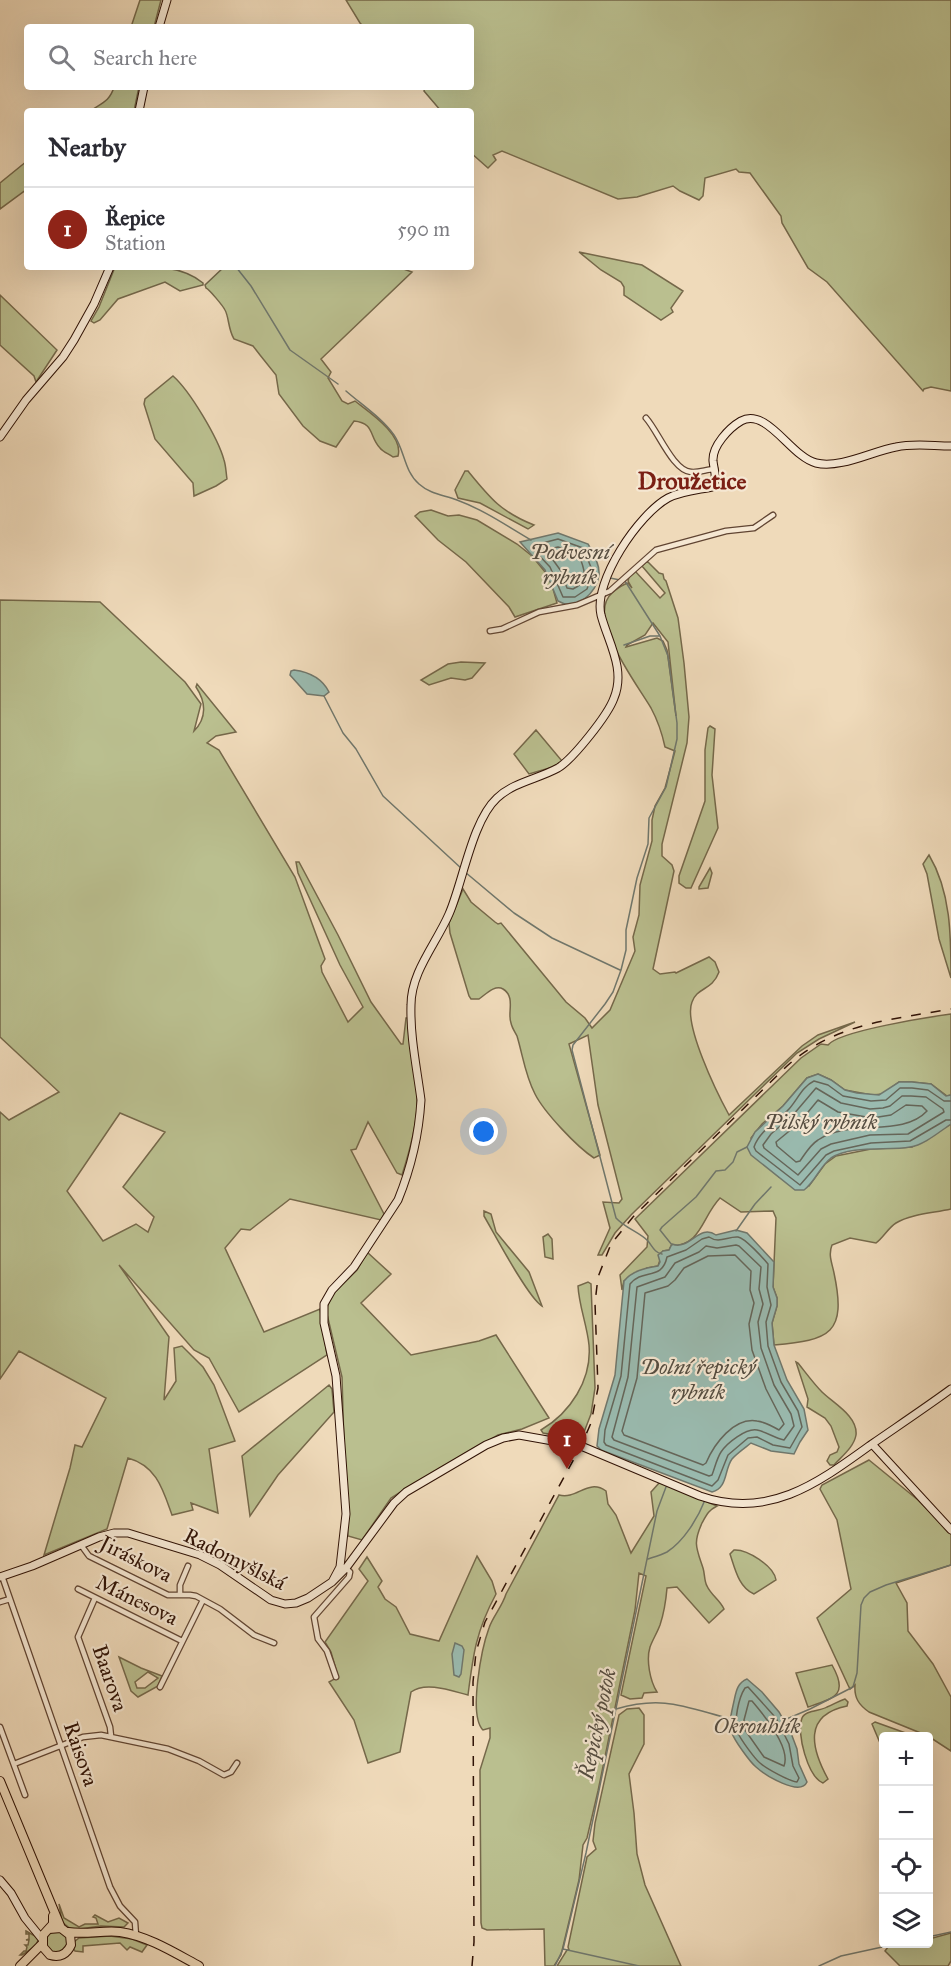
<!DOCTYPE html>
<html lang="en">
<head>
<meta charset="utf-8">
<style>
	:root { --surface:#fff; --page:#f2f2f3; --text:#2b2b33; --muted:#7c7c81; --line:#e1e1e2; --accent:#8f2418 }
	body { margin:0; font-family:"IM FELL Great Primer",serif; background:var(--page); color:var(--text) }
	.controls { position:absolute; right:18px; bottom:18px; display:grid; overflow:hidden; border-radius:6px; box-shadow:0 6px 24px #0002 }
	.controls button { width:54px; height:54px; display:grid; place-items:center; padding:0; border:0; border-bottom:2px solid var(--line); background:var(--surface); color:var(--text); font:30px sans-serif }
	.you { position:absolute; left:484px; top:1132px; width:21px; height:21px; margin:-15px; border:4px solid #fff; border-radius:50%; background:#1a73e8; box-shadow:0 0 0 9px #1a73e833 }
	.badge { display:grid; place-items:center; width:39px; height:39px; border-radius:50%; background:var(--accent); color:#fff; font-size:20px; font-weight:700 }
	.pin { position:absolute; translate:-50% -50px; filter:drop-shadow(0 2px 3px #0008) }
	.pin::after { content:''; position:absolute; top:32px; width:21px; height:18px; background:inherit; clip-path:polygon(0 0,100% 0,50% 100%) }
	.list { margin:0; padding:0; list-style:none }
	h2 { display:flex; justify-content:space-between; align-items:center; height:78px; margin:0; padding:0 24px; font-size:26px }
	h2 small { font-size:20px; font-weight:400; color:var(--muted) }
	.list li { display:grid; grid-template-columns:39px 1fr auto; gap:18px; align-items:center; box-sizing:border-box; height:84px; padding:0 24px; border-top:2px solid var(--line) }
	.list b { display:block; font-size:22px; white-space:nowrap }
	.list p { margin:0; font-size:20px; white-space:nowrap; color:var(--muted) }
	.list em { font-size:20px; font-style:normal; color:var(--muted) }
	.icon { flex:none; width:33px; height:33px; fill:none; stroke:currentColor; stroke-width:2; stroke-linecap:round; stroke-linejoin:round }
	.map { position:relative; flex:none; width:951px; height:1966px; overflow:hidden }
	.search { position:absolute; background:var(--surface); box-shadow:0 6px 24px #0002; left:24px; top:24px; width:450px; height:66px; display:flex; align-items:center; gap:15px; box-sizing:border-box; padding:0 21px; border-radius:6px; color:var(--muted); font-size:22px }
	.panel { position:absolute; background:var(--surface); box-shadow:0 6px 24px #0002; left:24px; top:108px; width:450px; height:162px; border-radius:6px }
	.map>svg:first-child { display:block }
</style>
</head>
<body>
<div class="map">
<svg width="951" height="1966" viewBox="0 0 951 1966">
	<rect width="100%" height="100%" fill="#efdaba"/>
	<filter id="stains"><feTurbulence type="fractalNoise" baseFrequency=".00333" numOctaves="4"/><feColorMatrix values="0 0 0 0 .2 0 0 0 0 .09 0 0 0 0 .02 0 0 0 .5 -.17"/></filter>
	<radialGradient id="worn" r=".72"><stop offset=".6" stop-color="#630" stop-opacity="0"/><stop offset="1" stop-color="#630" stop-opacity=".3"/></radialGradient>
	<path fill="#babf8f" stroke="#75684a" stroke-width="1.5" fill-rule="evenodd" d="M140,0H161L154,27H131Z
		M346,0H951V391L931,387L924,389L923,391L827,282L808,268L782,223L781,216L750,173L739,172L736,169L705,178L703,196L699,200L680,191L673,186L637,197L618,199L502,151L493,155L496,160L488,168L471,153V111H441L424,91L425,87H471V27H364L360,23Z
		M114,87H139L134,111H90C102,103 110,101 114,87Z
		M27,161V189L0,209V183Z
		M579,252L642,265L683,291L671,308L673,312L661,320L624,295V287L621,282L601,270Z
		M115,267C144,267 179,263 203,283V285L180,291L165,282L118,299L100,320L94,323L91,321L99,307Z
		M224,267H398L412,272L321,359L331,372L328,378L342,401L348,404L355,401C369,412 404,435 398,456L393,457C389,454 383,452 380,448C369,437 375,423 354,421L336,447L320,441L303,426L279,394L276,375L260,355L253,346L234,339C228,329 229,317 225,310C223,306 209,289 206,288L205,285Z
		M0,295L57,350L36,382L34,376L0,345Z
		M173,376C190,391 218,438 224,460C226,466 226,473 227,479L216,486L194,496L193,483L155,439L144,404L145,399Z
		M465,471H468C490,498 501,512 534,525L528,529L480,503L458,498L455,490Z
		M431,510L448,516L459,515L477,520L517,544L532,556L550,578L557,603L515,617L509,607L466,562L438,540L415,516L420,512Z
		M647,561L659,573L663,574L664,579L666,581L678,618L684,663L689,717L687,743L662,844V856L672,865L674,871L653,969L660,974L675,972L676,973L709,957L715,962L719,972C712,991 697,987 692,1002C683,1024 717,1093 729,1115L802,1046L818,1035L855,1022L819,1039L797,1053L631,1215L615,1233L602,1255H598L610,1228L603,1202L619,1203L622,1199L598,1105L588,1035L569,1044L600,1155L594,1158C577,1147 544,1112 535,1094C525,1075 523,1056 517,1036C515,1032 512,1028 511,1023C507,1013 516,997 503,989C495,984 485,995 479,999H471L469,996L450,933L449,923L463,889L471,902L495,922L498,924L501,923L566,1002L585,1018L592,1028L610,1010L635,951L633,937L639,915L640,885L652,841V820L655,806L665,788L675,751L665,747C662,733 658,721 651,708C637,684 585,617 612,593C618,588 621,585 628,583L632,588L628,581L629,577L635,571L660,598L665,593L642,566ZM653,623L668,642L676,716L667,650L663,641L657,638L626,647L627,645L645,635Z
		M0,600L100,602L185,682L201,704L194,731C207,718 206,702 196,687L197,684L236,732L216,736L207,743L219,750L295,877L325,959L321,966L322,972L348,1022L363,1007L340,965L298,873L296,862H299L338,935L371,1002L401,1044H403L406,1018H409C412,1047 418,1078 417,1107C416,1129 409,1153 402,1175L397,1173L368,1122L356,1149L351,1150L384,1214L381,1220L290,1199L250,1230L241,1229L225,1248L264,1332L320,1309L327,1355L239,1412L209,1358L194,1350L119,1265L169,1337L164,1400L176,1381L174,1348L182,1346L203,1367L214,1385L235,1441L209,1449L218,1513L191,1503L193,1510L172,1515C163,1490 157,1466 128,1458L107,1529L44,1555L70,1468L75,1445L82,1447L106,1398L19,1351L0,1379V1112L9,1120L59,1092L0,1037ZM120,1113L165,1132L123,1187L154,1217L148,1232L136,1224L103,1241L67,1191Z
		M461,662L485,663L472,678L465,680L451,678L429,685L421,680L448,664Z
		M710,726L715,729L712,775L718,828L691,888H686L679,883V876L705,801V750L708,728Z
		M536,730L562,761L553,767L529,774L514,754Z
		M929,855C951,892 951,936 951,978L939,939L927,874L923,864Z
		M710,868L712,873L708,888L699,889V887Z
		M951,1014V1095L947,1096L931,1084L912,1082H899L883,1094L872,1095L845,1090L831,1080L818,1074L807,1078L783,1106L762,1124L751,1138L768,1167L779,1177L809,1186L825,1164L836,1156L871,1149L912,1147L951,1124V1209C934,1213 911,1214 896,1223C888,1228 884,1237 876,1243L850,1238L832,1245C828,1255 832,1263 834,1273C847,1334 830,1340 774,1345L772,1323L777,1306V1298L773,1287L776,1218L773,1211L741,1212L720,1198C701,1218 702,1245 671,1246L669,1250L663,1251L658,1266L647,1268L624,1281L622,1290L620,1275L647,1247L648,1236L635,1219L801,1058L821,1044L828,1045C839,1031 929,1017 951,1014Z
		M484,1211L491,1214L496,1232L529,1272L542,1306C528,1298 494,1233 484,1216Z
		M548,1234L552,1239L553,1259L545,1257L543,1237Z
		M367,1252L391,1274L361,1303L411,1355L479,1341L496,1335L549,1418L522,1429L498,1435L407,1488L391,1498L362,1540L348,1536L346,1514L342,1377L326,1310L332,1295L357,1270Z
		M588,1282L591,1284L595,1388L591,1414L581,1440L543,1433L541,1430C570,1413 592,1380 589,1345C587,1325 579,1306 578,1286Z
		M796,1362L798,1363C806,1373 814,1384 822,1392C833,1403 858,1416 856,1435C854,1447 842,1456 834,1465H830L827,1461L830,1455L837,1452L839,1447L831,1426L825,1418L807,1407L808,1399Z
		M329,1385L332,1389L334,1412L278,1475L250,1516L242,1456Z
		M869,1460L918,1500L951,1533V1565L896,1583L907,1603L908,1631L933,1664L951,1697V1751L928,1736L869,1712C859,1705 854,1698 855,1685L850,1689L848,1685L817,1618L851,1589L837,1520L820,1489L822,1485Z
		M660,1482L717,1506C709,1510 707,1514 702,1523C693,1543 696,1547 703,1568C705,1574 704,1581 707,1586C711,1595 720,1600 724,1609L709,1623L677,1587L667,1588C666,1600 664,1613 660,1625C657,1633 653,1639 650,1647C646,1660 650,1681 657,1692L644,1693L642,1698L630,1699L621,1695L646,1576L639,1573L635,1610L598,1791L587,1838L583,1845L579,1880L561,1955L554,1966H545L544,1929L487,1930L482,1928L481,1923L480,1770L490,1738V1728L483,1730C468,1715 482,1647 489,1628C493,1616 502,1607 506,1594L559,1495C577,1500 588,1478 606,1491L608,1504L616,1515L631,1553L654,1516L651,1492Z
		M734,1550C747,1549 774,1566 776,1580L754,1594C739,1588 735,1569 730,1554Z
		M477,1556L492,1581L496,1594C476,1631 473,1655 468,1695C452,1691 426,1681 411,1692L400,1752L368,1763L354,1720L329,1682L338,1677L331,1652L325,1642L368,1581L359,1569L367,1557L382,1581L378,1587L385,1599L396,1607L410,1634L439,1641Z
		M119,1657L141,1668L162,1676L158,1686L138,1697L131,1691ZM148,1672L158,1678L145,1688H137L135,1682Z
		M832,1665C849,1695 835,1698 808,1707L796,1673Z
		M845,1699L848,1702L847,1706C803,1715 811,1748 828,1779L823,1783C808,1777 796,1733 802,1718C805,1710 821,1711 827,1707C833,1705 838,1701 845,1699Z
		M639,1708L644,1715V1744L629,1774L634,1813L637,1854L645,1885L681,1966H557L567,1950H569L568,1947L587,1857L596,1849L593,1841L595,1823L619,1715L627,1709Z
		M875,1722L914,1736H884L883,1750L872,1724Z
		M59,1904L64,1918L79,1927L85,1924H98L96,1918L93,1917L95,1915L108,1922L119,1918L128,1923L124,1927L101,1926L72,1930L62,1922Z
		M46 1942a11 11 0 1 1 22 0a11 11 0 1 1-22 0Z
		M26,1931L35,1936L38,1940L36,1946L22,1955H20L24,1951H26L27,1947L25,1945H28L29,1940H26L29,1939V1934H26Z
		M951,1933V1961L948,1966H900L885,1951L888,1947L902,1944H928L929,1939Z
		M110,1936L132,1939L147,1945L142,1952L130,1947L127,1950L120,1943L83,1946V1952L75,1951L72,1947L74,1942L79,1938Z"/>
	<path fill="#9abbb0" stroke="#70776c" stroke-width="1.5" d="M558,533L588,544C593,552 600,565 599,575C597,593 576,612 558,601L545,570L520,542Z
		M294,670C309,672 322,678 329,692L324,696L307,694L290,675L291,671Z
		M818,1074L831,1080L845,1090L857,1093L879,1095L899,1082H912L931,1084L946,1096L951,1095V1124C939,1132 924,1145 910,1147C888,1151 851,1145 831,1158C820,1166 815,1182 804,1190H795L751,1155L747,1147L755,1132L783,1106L807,1078Z
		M736,1230L747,1233L774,1262L773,1287L777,1298V1306L772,1323L774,1345L787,1380L804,1409L808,1430L800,1442L794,1454L771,1451L751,1443C746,1447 736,1454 732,1459C724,1470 728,1488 712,1492L601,1450L597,1446L599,1429L615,1375L624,1281C632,1271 645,1268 658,1266L660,1262L658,1255L663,1251L669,1250L672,1244C690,1251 699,1223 716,1235Z
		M455,1643L462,1646L464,1650L461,1674L459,1677L454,1675L452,1654Z
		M747,1679L762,1692L779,1712L791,1733L797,1749L799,1764L807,1782C800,1797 765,1775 756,1767C750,1762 734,1740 732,1733C728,1723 732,1711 734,1701C736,1692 737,1683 747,1679Z"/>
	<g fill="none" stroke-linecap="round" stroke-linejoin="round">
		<path stroke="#65665a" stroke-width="1.5" d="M558,539L583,548L593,572L587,589L575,597H563L550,567L533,549L535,545Z
			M558,547L578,553C584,567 590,581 573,589L567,588L561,571L548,553L549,549Z
			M816,1088L841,1103L870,1109L883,1108L890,1106L902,1096H911L926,1097L943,1109L944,1112L908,1134L870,1135L831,1144L821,1149L798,1175L764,1148L763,1145L771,1134L793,1115Z
			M818,1100L838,1112L872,1118L891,1115L906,1105L922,1106L927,1111C902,1138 850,1118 818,1140C810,1145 805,1154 800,1161L796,1162L777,1146L776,1142L799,1123Z
			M951,1101H944L928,1090L912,1088H900L886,1100L871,1101L843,1096L828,1085L814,1081C803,1086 797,1100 789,1109C777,1122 760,1130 754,1147L756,1151L800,1185L826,1155L834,1151L871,1143L910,1141L946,1120H951
			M709,1237C719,1244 728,1236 738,1237C745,1238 763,1258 768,1264L767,1287L771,1305L766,1322L768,1346L781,1382L798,1411L802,1427L790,1448L773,1445L757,1437L748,1438L728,1455L718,1480L712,1486L606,1445L604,1442L605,1430L621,1376L630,1284C643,1268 662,1281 667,1257L686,1250L702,1239Z
			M736,1245L739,1246L761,1267L759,1289L763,1304L758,1322L761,1348L774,1385L791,1414L794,1426L784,1440C774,1438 767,1432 757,1430C746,1428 727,1443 721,1452C717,1458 715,1467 712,1475L709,1476L614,1440L612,1437L628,1377L637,1287L665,1277L675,1263L699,1252L706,1246L717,1248Z
			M735,1255L751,1271L750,1290L754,1303L749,1324L752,1350L766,1389L784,1424L779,1430C772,1426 765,1422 757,1421C734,1417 714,1444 706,1463L703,1465L624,1435L622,1431L637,1378L645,1293L668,1286L675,1280L684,1268L708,1256Z
			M748,1687L776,1718L789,1744L793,1766L799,1778L797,1782C789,1781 767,1769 760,1763C755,1759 741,1740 738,1733C733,1722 739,1697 745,1688Z
			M749,1701H752C764,1715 791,1748 784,1766L764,1757L745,1730L744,1720Z"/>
		<path stroke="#70776c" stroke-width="1.5" d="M236,267L251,286L290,350L338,384
			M346,391C362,405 382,418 394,435C405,451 404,471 419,484C430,494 444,495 457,500C484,510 507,526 531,540
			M610,578L620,580
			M625,581L660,636L668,656L677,723V739L666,787L649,818L648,844L637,878L626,930V950L621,970L613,992L605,1004L573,1045L572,1050L616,1218C625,1228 639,1232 648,1241C653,1247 654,1252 662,1254
			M624,645L650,636H660
			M324,696L343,733L356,749L383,796L462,869
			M465,872L514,913L552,938L620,970
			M736,1231L755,1204L771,1187
			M672,1245L660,1230L662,1227L696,1197L716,1171L725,1170L733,1162L737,1152L747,1147
			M648,1559C654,1557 661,1555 667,1552C684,1541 698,1518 705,1500
			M616,1709C663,1695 685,1707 731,1719
			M782,1721L810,1709L853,1687L857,1673L861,1605L864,1598L870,1592L886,1585L951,1565
			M928,1937L951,1932
			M563,1949L639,1966
			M555,1966L563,1949L586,1853L657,1511L666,1487
			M819,1966L841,1956L896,1944"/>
		<g stroke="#604432" stroke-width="7">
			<path id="street" d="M646,418C658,431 673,471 691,472C699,473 707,469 715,469
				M490,631L502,629L539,612L577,605L610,591L656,550L726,531L754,528L773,515
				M81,1545L89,1556L168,1595H190L196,1596L220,1609L254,1635L274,1643
				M2,1576L110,1887L120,1906L135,1922L136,1936
				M78,1589L182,1641
				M180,1595V1585L188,1566
				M95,1598L78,1637L110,1727L111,1736
				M0,1602L10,1599
				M336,1677L327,1651L318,1639L314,1617L349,1577L350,1572L346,1568
				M160,1687L203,1600
				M0,1727L25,1795
				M14,1764L83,1737L101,1735L168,1749L199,1761L224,1775L231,1772L237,1763"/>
		</g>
		<g stroke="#301205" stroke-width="9">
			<path id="secondary" d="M159,27L167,0
				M139,111L144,87
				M0,437L26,400L63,357L74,340L94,304L110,267
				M872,1444L951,1530
				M0,1577L32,1566L99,1537L114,1533H128L200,1555L220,1565L271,1600L285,1604L296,1603L308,1598L332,1582L346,1568L394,1503L406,1492L486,1445L503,1438L519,1435L581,1446L700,1496C769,1520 818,1483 872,1444C898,1426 925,1408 951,1389
				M332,1582L340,1567L346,1514L336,1376L324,1323V1304L332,1290L354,1267L398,1200C411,1168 419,1134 421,1100C417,1069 410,1037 411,1005C411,972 436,944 449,914C463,882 472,821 497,798C514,782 538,779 558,768C573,759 608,715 614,698C626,669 608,642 601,615C593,581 639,514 668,498C681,491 697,490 712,487C718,478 714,471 713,461C712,446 729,428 741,421C767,407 791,457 816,463C840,469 873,451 896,447C914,443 933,446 951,446
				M0,1880L11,1893L25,1918L42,1939"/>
		</g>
		<g stroke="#301205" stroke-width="10">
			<path id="primary" d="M0,1781L61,1928
				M49,1929L61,1928L70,1935L71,1945C67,1954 60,1958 50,1955L43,1947V1935L53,1924V1916
				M68,1932C85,1935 103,1930 120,1932C148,1936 175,1953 199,1966
				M20,1966L42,1944"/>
		</g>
		<use href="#street" stroke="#f5e7d2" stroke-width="4.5"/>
		<use href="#secondary" stroke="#f5e7d2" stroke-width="7"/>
		<use href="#primary" stroke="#efdaba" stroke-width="8"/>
		<path stroke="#301205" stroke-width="1.5" stroke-dasharray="10 10" stroke-linecap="butt" d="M472,1966L474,1942L473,1682L476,1652L485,1622L581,1446L591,1423L598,1388L595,1303L598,1277L611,1244L633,1217L787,1066C835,1023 890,1020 951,1009"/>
	</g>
	<g text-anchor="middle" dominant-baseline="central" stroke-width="4.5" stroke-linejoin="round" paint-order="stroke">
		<g font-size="21" fill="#301205" stroke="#f5e7d2">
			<text transform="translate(136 1559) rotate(27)">Jiráskova</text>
			<text transform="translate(235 1559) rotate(27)">Radomyšlská</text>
			<text transform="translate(137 1600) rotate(26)">Mánesova</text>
			<text transform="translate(110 1678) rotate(71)">Baarova</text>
			<text transform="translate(81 1754) rotate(71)">Raisova</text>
		</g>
		<g font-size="22" font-style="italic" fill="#554d41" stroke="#f5e7d2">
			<text x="570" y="551">Podvesní<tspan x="570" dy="25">rybník</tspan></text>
			<text x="821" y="1121">Pilský rybník</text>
			<text x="698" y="1366">Dolní řepický<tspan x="698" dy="25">rybník</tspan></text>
			<text transform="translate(597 1724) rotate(-78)">Řepický potok</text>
			<text x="757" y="1725">Okrouhlík</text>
		</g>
		<g font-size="24" font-weight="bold" fill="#7a1f14" stroke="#f5e7d2">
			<text x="692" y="481">Droužetice</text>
		</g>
	</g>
	<rect width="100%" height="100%" filter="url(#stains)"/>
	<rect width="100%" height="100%" fill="url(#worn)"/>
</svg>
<div class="controls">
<button>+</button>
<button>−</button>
<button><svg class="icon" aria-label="locate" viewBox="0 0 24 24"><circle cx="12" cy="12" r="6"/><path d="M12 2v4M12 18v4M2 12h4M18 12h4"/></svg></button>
<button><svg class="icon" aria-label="layers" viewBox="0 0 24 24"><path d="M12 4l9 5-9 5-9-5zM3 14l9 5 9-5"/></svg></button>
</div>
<div class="you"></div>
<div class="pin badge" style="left:567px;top:1469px">1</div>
<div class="search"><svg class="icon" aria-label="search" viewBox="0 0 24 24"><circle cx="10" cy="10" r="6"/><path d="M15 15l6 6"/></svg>Search here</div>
<section class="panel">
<h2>Nearby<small></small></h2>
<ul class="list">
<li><span class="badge">1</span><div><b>Řepice</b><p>Station</p></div><em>590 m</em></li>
</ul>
</section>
</div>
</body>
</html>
